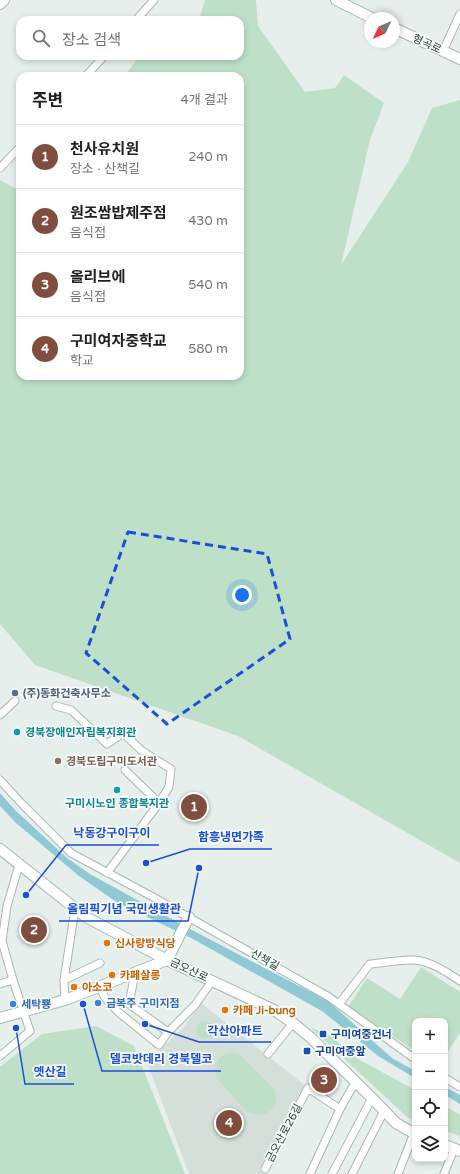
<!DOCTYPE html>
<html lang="ko">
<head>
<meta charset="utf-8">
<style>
	:root { --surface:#fff; --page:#f2f2f2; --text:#202124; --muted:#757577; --line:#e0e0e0; --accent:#7f4e3f }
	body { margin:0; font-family:"Varela Round","Noto Sans KR",sans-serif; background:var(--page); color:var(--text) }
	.controls { position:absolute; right:12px; bottom:12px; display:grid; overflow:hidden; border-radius:8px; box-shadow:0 2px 6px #0003 }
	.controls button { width:36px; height:36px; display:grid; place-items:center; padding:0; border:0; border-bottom:1px solid var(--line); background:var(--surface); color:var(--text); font:20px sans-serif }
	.compass { position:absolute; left:364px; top:12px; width:36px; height:36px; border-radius:50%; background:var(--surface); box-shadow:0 2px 6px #0003; rotate:226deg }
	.you { position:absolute; left:242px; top:595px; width:14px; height:14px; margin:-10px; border:3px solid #fff; border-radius:50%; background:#1a73e8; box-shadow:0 0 0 6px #1a73e833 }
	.badge { display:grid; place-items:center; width:26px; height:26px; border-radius:50%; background:var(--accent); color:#fff; font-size:13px; font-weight:700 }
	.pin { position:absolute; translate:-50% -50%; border:2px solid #fff; box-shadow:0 1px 4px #0006 }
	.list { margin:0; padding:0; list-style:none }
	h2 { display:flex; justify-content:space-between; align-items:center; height:52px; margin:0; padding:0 16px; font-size:17px }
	h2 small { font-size:13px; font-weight:400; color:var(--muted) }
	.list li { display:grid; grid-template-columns:26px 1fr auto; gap:12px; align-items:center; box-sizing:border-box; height:64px; padding:0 16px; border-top:1px solid var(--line) }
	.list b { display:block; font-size:15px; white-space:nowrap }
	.list p { margin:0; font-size:13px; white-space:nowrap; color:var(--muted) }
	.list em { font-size:13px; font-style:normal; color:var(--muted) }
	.icon { flex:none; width:22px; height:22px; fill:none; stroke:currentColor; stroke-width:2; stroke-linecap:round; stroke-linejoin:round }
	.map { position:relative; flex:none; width:460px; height:1174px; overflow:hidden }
	.search { position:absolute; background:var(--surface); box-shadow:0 2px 6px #0003; left:16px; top:16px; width:228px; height:44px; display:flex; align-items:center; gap:10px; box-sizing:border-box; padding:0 14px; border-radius:12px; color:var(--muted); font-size:15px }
	.panel { position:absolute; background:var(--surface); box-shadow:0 2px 6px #0003; left:16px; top:72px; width:228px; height:308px; border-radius:12px }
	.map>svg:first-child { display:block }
</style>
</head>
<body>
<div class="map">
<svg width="460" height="1174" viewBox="0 0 460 1174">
	<rect width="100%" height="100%" fill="#e6efeb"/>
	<path fill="#d4dfda" d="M201,1003L307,1087L263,1174H189L147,1062L183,1028Z"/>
	<path fill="#bfe0c8" d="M205,0H256L258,26L305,92L335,88L344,75L384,103L370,140L341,265L408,162L432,108L460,100V863L238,736L35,665L0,624V180L20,191V376H240V76H124L140,56H240V20H199Z
		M421,967L460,992V1033L445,1056V1021H415V1051L348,1007L367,978L400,999Z
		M196 1030a9 9 0 1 1 18 0a9 9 0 1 1-18 0Z
		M96,1026L134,1046L185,1174H0V1067L42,1034Z
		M310,1027L332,1037L358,1059L415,1090V1120L407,1117Z
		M228,1052L238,1053L275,1090L276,1098L275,1106L270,1111L265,1114L257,1115L247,1112L217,1079C212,1067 217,1058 228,1052Z
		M445,1106L460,1115V1136L445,1131Z"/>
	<path fill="#8ec9d4" d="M0,793L15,810L67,858L90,874L188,928L328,1001L392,1058L415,1071V1078L378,1056L322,1011L193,939L118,903L79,876L16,823L0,806Z
		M445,1087L460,1095V1104L445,1095Z"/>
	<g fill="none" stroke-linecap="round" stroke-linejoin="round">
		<g stroke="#a8b8b2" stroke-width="9">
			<path id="street" d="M136,20L154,0
				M443,51L460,14
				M86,76L104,56
				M0,168L20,147
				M56,706L71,710L107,744L123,733L142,751L171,769L169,787L159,803L107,873
				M0,715L15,701
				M125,770L159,803
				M0,780L23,805L71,853L153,897L329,997L415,1059
				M135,973L129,1004L168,1032
				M64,980L100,963
				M0,984L13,980
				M100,987L105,998L117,1011L159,1045L168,1032L195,1005L212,981
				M65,1000L64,980L75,909
				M339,1004L370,964C385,963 400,959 414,960C428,960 449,973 460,981
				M268,1054L293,1023
				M0,1056L30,1031L13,980L2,941L7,906L19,865
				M445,1078L460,1087
				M265,1169L308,1088L340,1109
				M310,1174L340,1109L356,1081
				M332,1174L372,1098
				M352,1174L384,1111
				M398,1174L414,1133
				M444,1174L454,1149"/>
		</g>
		<g stroke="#a4bbb3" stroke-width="12">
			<path id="secondary" d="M336,0L372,18
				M0,4L4,0
				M394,28L460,59
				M0,849L86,917L167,960L274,1010L293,1023L310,1037L372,1098L396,1123L415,1134
				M0,1018L65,1000L167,960L189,917
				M445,1145L460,1151"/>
		</g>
		<use href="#street" stroke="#fff" stroke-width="7"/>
		<use href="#secondary" stroke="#fff" stroke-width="10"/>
	</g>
	<path fill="none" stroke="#1d4ed8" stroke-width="3" stroke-dasharray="8 5" stroke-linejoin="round" d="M128,532L267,554L290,639L167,724L86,653Z"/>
	<circle fill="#5c6f8a" stroke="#f7fbf9" stroke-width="1.5" cx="15" cy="693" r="4"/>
	<g fill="#0f9aa8" stroke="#f7fbf9" stroke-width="1.5">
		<circle cx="17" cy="732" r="4"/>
		<circle cx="117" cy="790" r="4"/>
	</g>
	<circle fill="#8d6e63" stroke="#f7fbf9" stroke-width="1.5" cx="58" cy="761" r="4"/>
	<g fill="#e8710a" stroke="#f7fbf9" stroke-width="1.5">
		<circle cx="107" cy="943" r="4"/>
		<circle cx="112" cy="975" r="4"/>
		<circle cx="74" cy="987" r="4"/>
		<circle cx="225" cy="1010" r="4"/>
	</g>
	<g fill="#3f7fe0" stroke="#f7fbf9" stroke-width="1.5">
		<circle cx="98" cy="1003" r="4"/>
		<circle cx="13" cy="1004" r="4"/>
	</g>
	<g fill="#1a4fb4" stroke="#f7fbf9" stroke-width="1.5">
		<rect x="319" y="1030" width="8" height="8" rx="2"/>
		<rect x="303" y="1047" width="8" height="8" rx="2"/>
	</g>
	<g text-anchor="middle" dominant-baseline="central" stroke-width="3.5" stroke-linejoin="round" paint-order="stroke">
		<g font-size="11" fill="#24423a" stroke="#f7fbf9">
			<text transform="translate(427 44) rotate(25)">형곡로</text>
			<text transform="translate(265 960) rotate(30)">산책길</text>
			<text transform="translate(189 970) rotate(25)">금오산로</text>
			<text transform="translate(284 1133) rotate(-62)">금오산로26길</text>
		</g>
		<g font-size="11" font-weight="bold" fill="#4e5e75" stroke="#f7fbf9" text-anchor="start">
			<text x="23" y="693">(주)동화건축사무소</text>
		</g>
		<g font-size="11" font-weight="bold" fill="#0d838f" stroke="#f7fbf9" text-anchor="start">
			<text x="25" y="732">경북장애인자립복지회관</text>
			<text x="117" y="803" text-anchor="middle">구미시노인 종합복지관</text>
		</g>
		<g font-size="11" font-weight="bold" fill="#785e54" stroke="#f7fbf9" text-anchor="start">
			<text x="66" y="761">경북도립구미도서관</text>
		</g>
		<g font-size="11" font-weight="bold" fill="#c56008" stroke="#f7fbf9" text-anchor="start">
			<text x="115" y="943">신사랑방식당</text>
			<text x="120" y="975">카페살롱</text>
			<text x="82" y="987">아소코</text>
			<text x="233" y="1010">카페 Ji-bung</text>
		</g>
		<g font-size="11" font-weight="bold" fill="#366cbe" stroke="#f7fbf9" text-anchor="start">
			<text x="106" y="1003">금복주 구미지점</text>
			<text x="21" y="1004">세탁뿅</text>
		</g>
		<g font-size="11" font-weight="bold" fill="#164399" stroke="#f7fbf9" text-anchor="start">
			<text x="331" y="1034">구미여중건너</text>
			<text x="315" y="1051">구미여중앞</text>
		</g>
	</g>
	<path fill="none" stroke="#1d4ed8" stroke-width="1.5" d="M26 895L66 845H159M146 863L190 849H272M199 868L188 921H59M145 1024L199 1042H271M83 1004L102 1071H221M16 1028L25 1084H74"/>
	<g fill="#1d4ed8" stroke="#f7fbf9" stroke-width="1.5">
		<circle cx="26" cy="895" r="4"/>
		<circle cx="146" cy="863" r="4"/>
		<circle cx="199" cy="868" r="4"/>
		<circle cx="145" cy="1024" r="4"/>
		<circle cx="83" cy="1004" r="4"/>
		<circle cx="16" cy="1028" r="4"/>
	</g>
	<g font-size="12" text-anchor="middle" font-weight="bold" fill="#1d4ed8" stroke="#f7fbf9" stroke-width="3.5" stroke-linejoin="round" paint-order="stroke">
		<text x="112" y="837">낙동강구이구이</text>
		<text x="231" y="841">함흥냉면가족</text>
		<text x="124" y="913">올림픽기념 국민생활관</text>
		<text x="235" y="1035">각산아파트</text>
		<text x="161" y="1063">델코밧데리 경북델코</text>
		<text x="50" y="1076">옛산길</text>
	</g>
</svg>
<div class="controls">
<button>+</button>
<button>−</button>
<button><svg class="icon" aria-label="locate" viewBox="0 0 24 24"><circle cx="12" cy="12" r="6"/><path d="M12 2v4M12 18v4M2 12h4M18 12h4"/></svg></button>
<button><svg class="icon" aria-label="layers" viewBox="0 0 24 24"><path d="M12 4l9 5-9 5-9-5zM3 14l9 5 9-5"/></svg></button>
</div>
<svg class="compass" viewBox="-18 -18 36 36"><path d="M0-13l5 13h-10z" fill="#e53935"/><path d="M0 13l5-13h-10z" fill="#757577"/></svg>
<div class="you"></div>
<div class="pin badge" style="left:194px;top:807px">1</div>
<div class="pin badge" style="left:34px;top:930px">2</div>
<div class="pin badge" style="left:324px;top:1080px">3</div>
<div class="pin badge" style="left:229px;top:1123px">4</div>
<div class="search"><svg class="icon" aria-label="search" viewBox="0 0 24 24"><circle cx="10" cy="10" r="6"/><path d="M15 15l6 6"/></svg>장소 검색</div>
<section class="panel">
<h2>주변<small>4개 결과</small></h2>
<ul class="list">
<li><span class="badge">1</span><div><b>천사유치원</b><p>장소 · 산책길</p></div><em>240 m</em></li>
<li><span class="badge">2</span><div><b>원조쌈밥제주점</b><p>음식점</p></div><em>430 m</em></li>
<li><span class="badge">3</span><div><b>올리브에</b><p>음식점</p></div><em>540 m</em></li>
<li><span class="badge">4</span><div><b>구미여자중학교</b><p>학교</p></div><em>580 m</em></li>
</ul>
</section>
</div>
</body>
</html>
